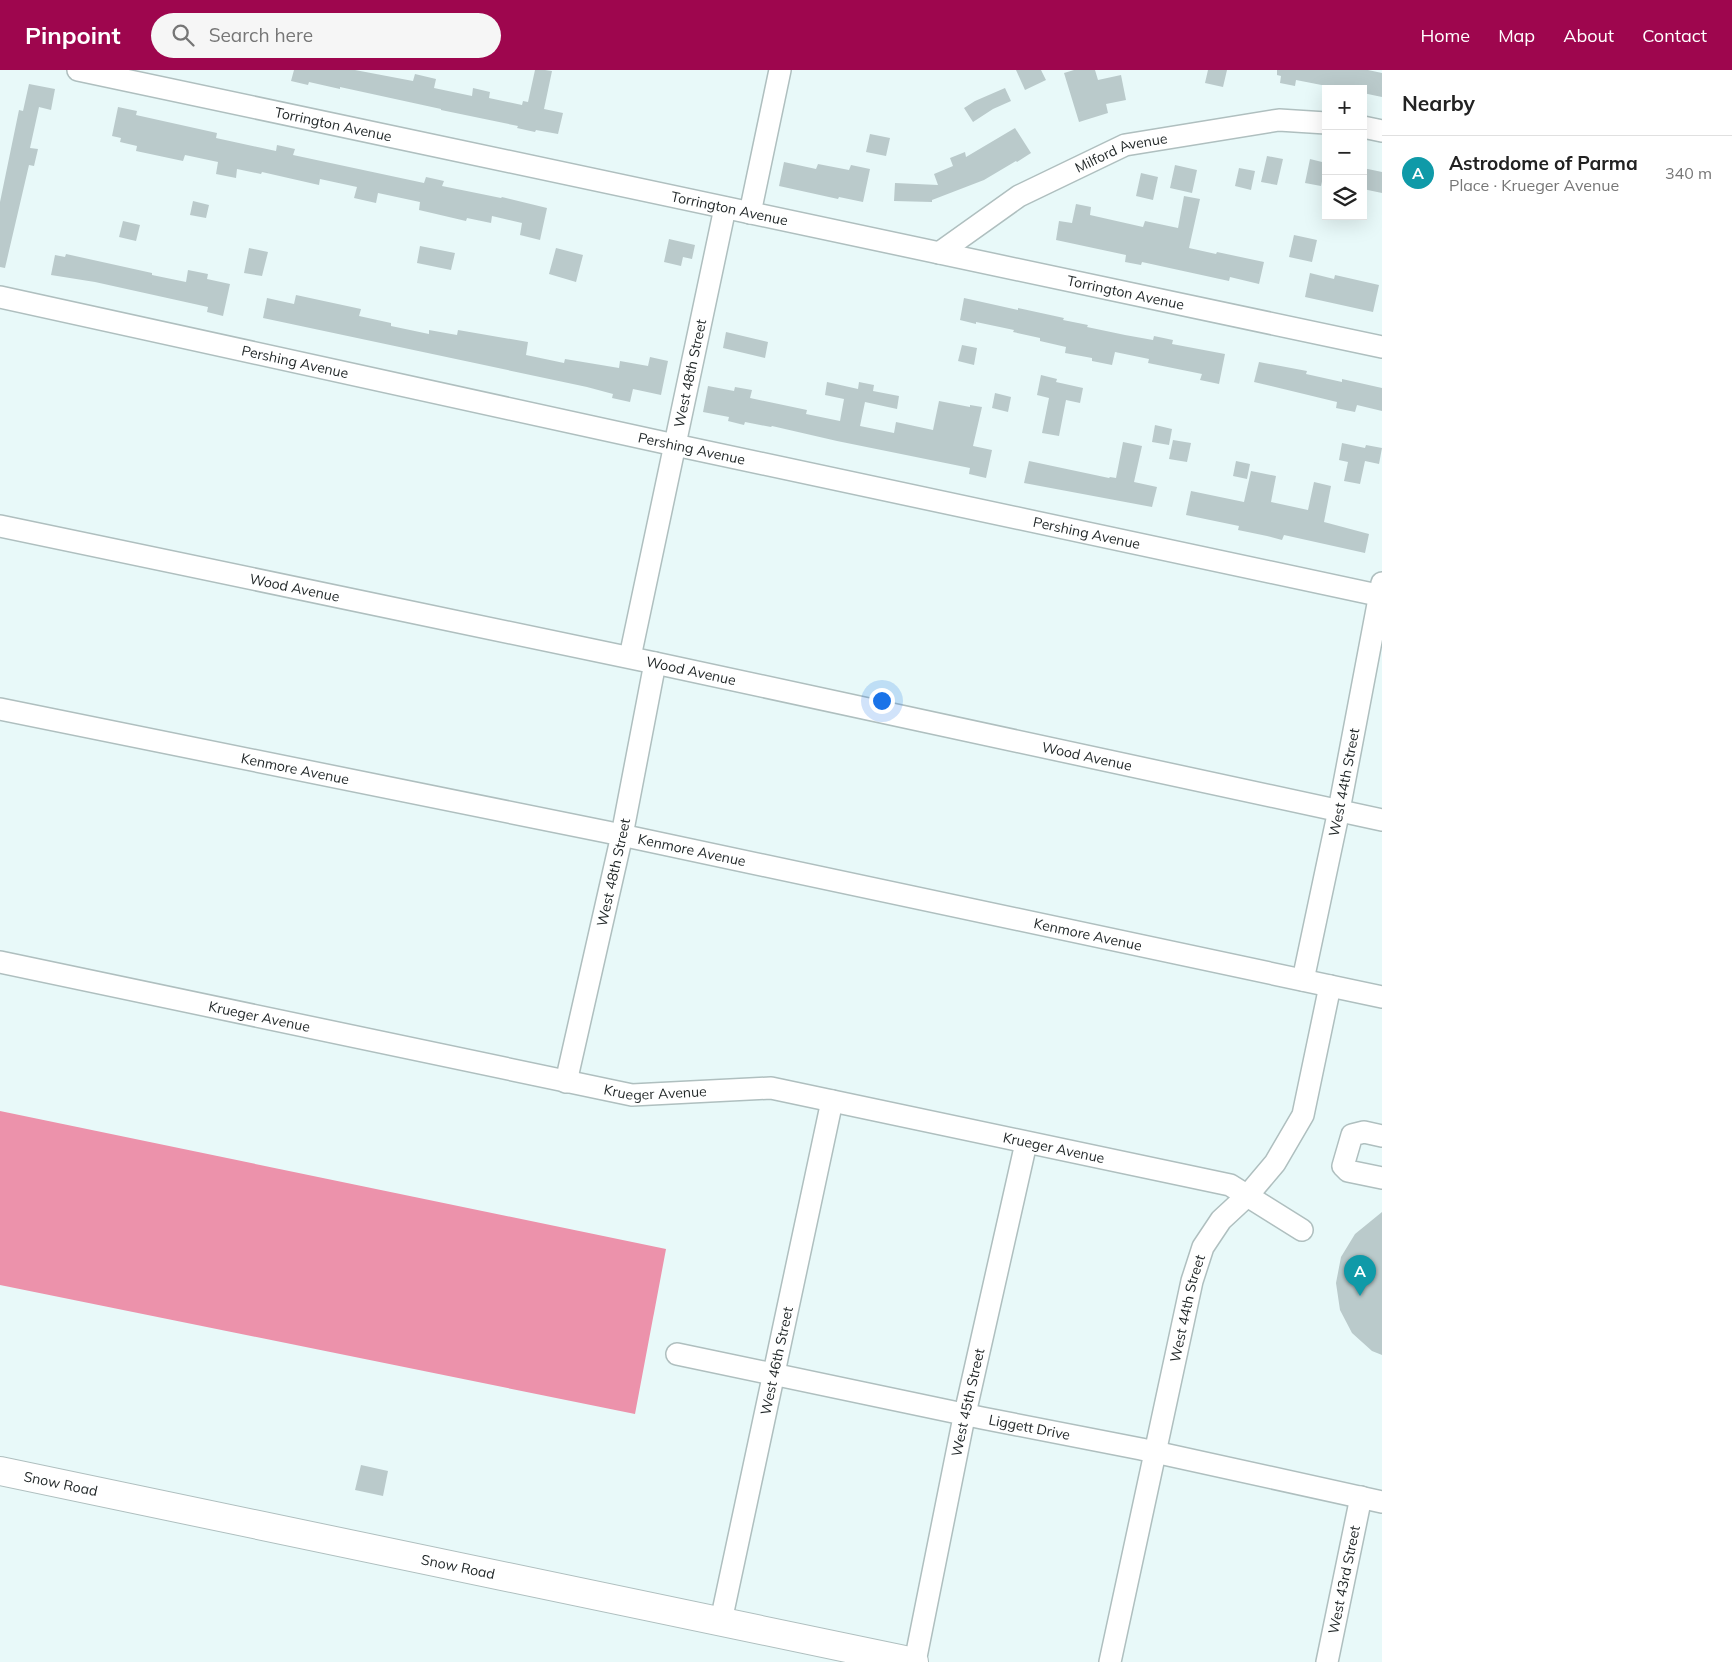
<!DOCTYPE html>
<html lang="en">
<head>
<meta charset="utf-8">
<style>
	:root { --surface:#fff; --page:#f6f6f6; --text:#222; --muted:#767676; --line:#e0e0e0; --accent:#9e064e }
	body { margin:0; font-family:Mulish,sans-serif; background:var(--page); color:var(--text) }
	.controls { position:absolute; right:15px; top:15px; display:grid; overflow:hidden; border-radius:0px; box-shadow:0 5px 20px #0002 }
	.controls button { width:45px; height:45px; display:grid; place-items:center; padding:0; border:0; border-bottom:1px solid var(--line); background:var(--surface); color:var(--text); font:25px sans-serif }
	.you { position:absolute; left:881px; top:630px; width:18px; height:18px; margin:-12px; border:4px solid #fff; border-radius:50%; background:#1a73e8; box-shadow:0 0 0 8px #1a73e833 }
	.badge { display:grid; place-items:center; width:32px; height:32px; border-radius:50%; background:var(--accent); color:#fff; font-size:16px; font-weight:700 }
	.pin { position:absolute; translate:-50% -41px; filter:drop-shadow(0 1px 2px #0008) }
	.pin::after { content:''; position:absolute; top:26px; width:18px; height:15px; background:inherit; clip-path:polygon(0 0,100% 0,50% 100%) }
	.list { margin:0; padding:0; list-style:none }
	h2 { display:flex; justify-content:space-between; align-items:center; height:65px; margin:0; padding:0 20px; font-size:21px }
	h2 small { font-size:16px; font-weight:400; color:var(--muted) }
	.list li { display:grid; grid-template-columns:32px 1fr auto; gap:15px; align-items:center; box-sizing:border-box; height:75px; padding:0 20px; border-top:1px solid var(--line) }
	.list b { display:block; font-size:19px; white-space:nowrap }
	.list p { margin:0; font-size:16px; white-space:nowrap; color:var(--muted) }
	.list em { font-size:16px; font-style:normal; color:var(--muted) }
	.icon { flex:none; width:28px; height:28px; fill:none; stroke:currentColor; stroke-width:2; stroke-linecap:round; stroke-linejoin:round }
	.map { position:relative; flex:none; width:1382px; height:1592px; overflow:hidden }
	header { display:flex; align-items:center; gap:30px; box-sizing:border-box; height:70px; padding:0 25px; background:var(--accent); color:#fff }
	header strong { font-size:24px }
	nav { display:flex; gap:28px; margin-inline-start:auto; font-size:18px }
	.search { width:350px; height:45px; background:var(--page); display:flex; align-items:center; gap:12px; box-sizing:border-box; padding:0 18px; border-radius:28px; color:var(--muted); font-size:19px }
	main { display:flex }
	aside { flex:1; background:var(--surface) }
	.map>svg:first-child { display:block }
</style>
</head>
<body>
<header>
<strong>Pinpoint</strong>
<div class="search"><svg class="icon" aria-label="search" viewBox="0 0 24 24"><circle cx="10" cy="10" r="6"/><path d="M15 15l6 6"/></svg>Search here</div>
<nav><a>Home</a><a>Map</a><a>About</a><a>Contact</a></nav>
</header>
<main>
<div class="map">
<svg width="1382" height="1592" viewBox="0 0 1382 1592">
	<rect width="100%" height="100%" fill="#e8f9f9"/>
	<path fill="#ec92ab" d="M0,1041L666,1179L635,1344L0,1215Z"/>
	<path fill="#bacacb" d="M294,0H355L413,11L415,4L436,9L434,18L472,26L473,18L490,22L489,28L522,35L523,31L528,32L535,0H545L552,1L544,39L563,43L558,64L536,60L535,62L517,58L518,56L441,40V39L340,17V19L309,12L308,15L291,11Z
		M1016,0H1041L1046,10L1025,20Z
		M1074,0H1095L1098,10L1121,5L1126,30L1106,34L1108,43L1079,52L1064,3Z
		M1208,0H1227L1223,17L1205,13Z
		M1277,0H1368L1382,3V27L1363,23V19H1342L1296,10L1295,16L1280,13L1281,6L1277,5Z
		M29,14L55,19L51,40L39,37L30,78L38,79L34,96L29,95L5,198L0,197V132L19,40L23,41Z
		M1005,18L1011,31L993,39L973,52L964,38L975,31Z
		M118,37L137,41L136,45L217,63L216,68L276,81L277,75L295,79L293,85L424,113L426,107L444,111L442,116L501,128L502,127L547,138L540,170L520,165L522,153L492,146L491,153L467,148L466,151L419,140L420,132L378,123L376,133L354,128L357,117L320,109L319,115L262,102L261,104L237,99L236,108L216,104L218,92L185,85L183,91L136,81L137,76L120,72L121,68L112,66Z
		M1015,58L1031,83L1017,92L1016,91L984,110L932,130V132L894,131L895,113L938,115L934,104L953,96L950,88L965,82L966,87Z
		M870,64L890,68L886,86L866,82Z
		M1267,86L1283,89L1277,115L1261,112Z
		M1310,89L1326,93L1321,116L1305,113Z
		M784,92L816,99L818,94L849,100L851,95L870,99L863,132L839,127L838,129L779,116Z
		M1175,95L1197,100L1192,123L1170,118Z
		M1239,98L1255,101L1251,120L1235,116Z
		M1363,98L1382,102V123L1363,119Z
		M1141,103L1158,107L1153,130L1136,126Z
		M1184,126L1200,129L1189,178L1216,184L1217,182L1264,192L1259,214L1230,207L1229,211L1142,192L1141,195L1125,192L1126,185L1056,170L1059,151L1072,153L1076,134L1091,137L1090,145L1143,157L1145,151L1178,158Z
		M193,131L209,135L206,148L190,145Z
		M123,151L140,155L136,171L119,167Z
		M1294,165L1317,170L1312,192L1289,187Z
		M669,169L695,175L692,189L683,187L681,196L664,192Z
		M420,176L455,183L451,200L417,193Z
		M249,178L268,182L262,206L244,203Z
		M556,178L583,185L576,212L549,204Z
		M66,184L152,203V205L186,212L188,200L208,204L207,209L230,214L223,246L207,242L208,237L95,212L51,205L55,185L65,187Z
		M1310,203L1334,209L1335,205L1379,215L1373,242L1305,227Z
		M296,225L361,239L359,246L391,253V256L429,264V260L457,265L458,260L528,272L526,285L564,293L565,289L619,298L620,291L648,296L650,287L668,291L661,325L633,319L630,332L612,328L613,324L587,317L263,248L267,228L294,234Z
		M964,228L1018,240V238L1064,248L1063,250L1088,255L1087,257L1125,265L1153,270L1154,266L1173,270L1172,274L1225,284L1219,314L1200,310L1202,304L1148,293L1149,289L1115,282L1112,295L1092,291V288L1065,283L1066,277L1040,271V268L1013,262L1014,260L976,252V254L960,250Z
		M726,262L768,272L765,288L723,278Z
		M962,275L977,278L974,295L958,291Z
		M1259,292L1307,301L1306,304L1342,312V309L1382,318V341L1357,335L1355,342L1336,338L1337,332L1254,312Z
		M1041,305L1057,309L1056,312L1083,318L1080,333L1066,330L1059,366L1042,363L1049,328L1037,325Z
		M827,312L858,319L859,312L874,315L873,321L899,326L897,339L865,332L860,356L894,363L896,352L933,360L939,331L970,337V335L982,337L973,376L992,380L986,408L969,404L970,398L837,371L772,356L771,357L745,352L744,355L728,351L729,347L703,342L708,316L734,321L735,317L752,320L750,328L807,340L806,344L840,351L844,329L825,325Z
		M995,323L1011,327L1008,342L992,338Z
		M1155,355L1172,359L1169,375L1152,372Z
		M1173,370L1191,373L1187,392L1169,389Z
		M1123,372L1142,376L1134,412L1157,417L1152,437L1024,413L1029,391L1109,408L1110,407L1116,408Z
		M1342,373L1365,378L1366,375L1382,378L1379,394L1365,391L1360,414L1344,411L1348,392L1339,390Z
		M1236,391L1250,394L1247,409L1233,406Z
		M1251,401L1276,406L1271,432L1308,440L1314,412L1331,416L1324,452L1369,464L1365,483L1284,465L1282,470L1267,466L1238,460L1239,456L1186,445L1191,421L1244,432Z
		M1382,1142V1285L1372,1281L1352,1263L1340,1240L1336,1213L1341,1187L1355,1164Z
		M361,1395L388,1401L383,1426L355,1420Z"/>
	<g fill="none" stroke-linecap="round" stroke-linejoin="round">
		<g stroke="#afbfbf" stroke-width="24">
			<g id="minor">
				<path id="s1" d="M78,0L1382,277"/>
				<path d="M1363,57L1382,61"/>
				<path d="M750,143L780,0"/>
				<path id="s2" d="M939,183L1019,126L1125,75L1279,50L1326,53"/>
				<path id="s3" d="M0,227L661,372L1382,526"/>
				<path id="s4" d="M0,456L655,593L1382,750"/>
				<path id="s5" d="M630,587L725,138"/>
				<path id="s6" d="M0,639L607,762L1382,927"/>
				<path id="s7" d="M0,892L632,1025L771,1018L1230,1115L1302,1160"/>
				<path id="s8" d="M1303,910L1339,740L1382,513"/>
				<path id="s9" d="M566,1012L622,765L655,593"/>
				<path d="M1382,1066L1364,1062L1352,1065L1343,1096L1348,1101L1382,1108"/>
				<path id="s10" d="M677,1284L982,1348L1141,1379L1382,1432"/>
				<path id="s11" d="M721,1551L832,1031"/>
				<path id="s12" d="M915,1592L962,1357L1026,1073"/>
				<path id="s13" d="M1110,1592L1192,1211L1203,1177L1221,1150L1248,1125L1275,1093L1303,1045L1330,916"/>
				<path id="s14" d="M1327,1592L1361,1427"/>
			</g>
		</g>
		<g stroke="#afbfbf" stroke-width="30">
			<g id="major">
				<path id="s15" d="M0,1401L914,1592"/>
			</g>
		</g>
		<use href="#minor" stroke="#fff" stroke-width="21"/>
		<use href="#major" stroke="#fff" stroke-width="28"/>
	</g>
	<g text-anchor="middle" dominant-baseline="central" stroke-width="4.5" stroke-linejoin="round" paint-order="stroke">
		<g font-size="14" fill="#1f2526" stroke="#e8f9f9">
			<text stroke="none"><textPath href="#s1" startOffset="261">Torrington Avenue</textPath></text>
			<text stroke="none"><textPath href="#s2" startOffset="210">Milford Avenue</textPath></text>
			<text stroke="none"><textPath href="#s1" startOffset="666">Torrington Avenue</textPath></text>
			<text stroke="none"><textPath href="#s1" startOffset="1071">Torrington Avenue</textPath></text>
			<text stroke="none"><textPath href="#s3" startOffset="302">Pershing Avenue</textPath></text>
			<text stroke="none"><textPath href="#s5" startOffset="290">West 48th Street</textPath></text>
			<text stroke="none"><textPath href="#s3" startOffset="708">Pershing Avenue</textPath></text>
			<text stroke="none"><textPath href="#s3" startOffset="1112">Pershing Avenue</textPath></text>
			<text stroke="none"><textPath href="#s4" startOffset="301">Wood Avenue</textPath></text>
			<text stroke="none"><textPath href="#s4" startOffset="706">Wood Avenue</textPath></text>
			<text stroke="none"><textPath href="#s4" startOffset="1111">Wood Avenue</textPath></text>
			<text stroke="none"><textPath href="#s6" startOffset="301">Kenmore Avenue</textPath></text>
			<text stroke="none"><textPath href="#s8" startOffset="202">West 44th Street</textPath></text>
			<text stroke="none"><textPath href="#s6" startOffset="706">Kenmore Avenue</textPath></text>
			<text stroke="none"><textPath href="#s9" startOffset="215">West 48th Street</textPath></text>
			<text stroke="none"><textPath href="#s6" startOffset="1111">Kenmore Avenue</textPath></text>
			<text stroke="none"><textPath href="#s7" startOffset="265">Krueger Avenue</textPath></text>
			<text stroke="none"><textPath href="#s7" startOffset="669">Krueger Avenue</textPath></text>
			<text stroke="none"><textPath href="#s7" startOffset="1074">Krueger Avenue</textPath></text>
			<text stroke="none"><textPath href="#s13" startOffset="362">West 44th Street</textPath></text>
			<text stroke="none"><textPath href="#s11" startOffset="266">West 46th Street</textPath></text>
			<text stroke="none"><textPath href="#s12" startOffset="265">West 45th Street</textPath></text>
			<text stroke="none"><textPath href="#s10" startOffset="360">Liggett Drive</textPath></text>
			<text stroke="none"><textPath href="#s15" startOffset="62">Snow Road</textPath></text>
			<text stroke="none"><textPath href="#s15" startOffset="468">Snow Road</textPath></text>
			<text stroke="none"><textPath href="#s14" startOffset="84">West 43rd Street</textPath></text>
		</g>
	</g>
</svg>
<div class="controls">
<button>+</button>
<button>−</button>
<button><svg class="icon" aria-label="layers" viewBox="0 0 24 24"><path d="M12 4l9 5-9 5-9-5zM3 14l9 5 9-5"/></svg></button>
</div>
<div class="you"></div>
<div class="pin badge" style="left:1360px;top:1226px;background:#0f9aa8">A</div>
</div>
<aside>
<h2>Nearby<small></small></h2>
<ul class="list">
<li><span class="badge" style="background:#0f9aa8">A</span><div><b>Astrodome of Parma</b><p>Place · Krueger Avenue</p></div><em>340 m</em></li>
</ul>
</aside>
</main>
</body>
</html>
